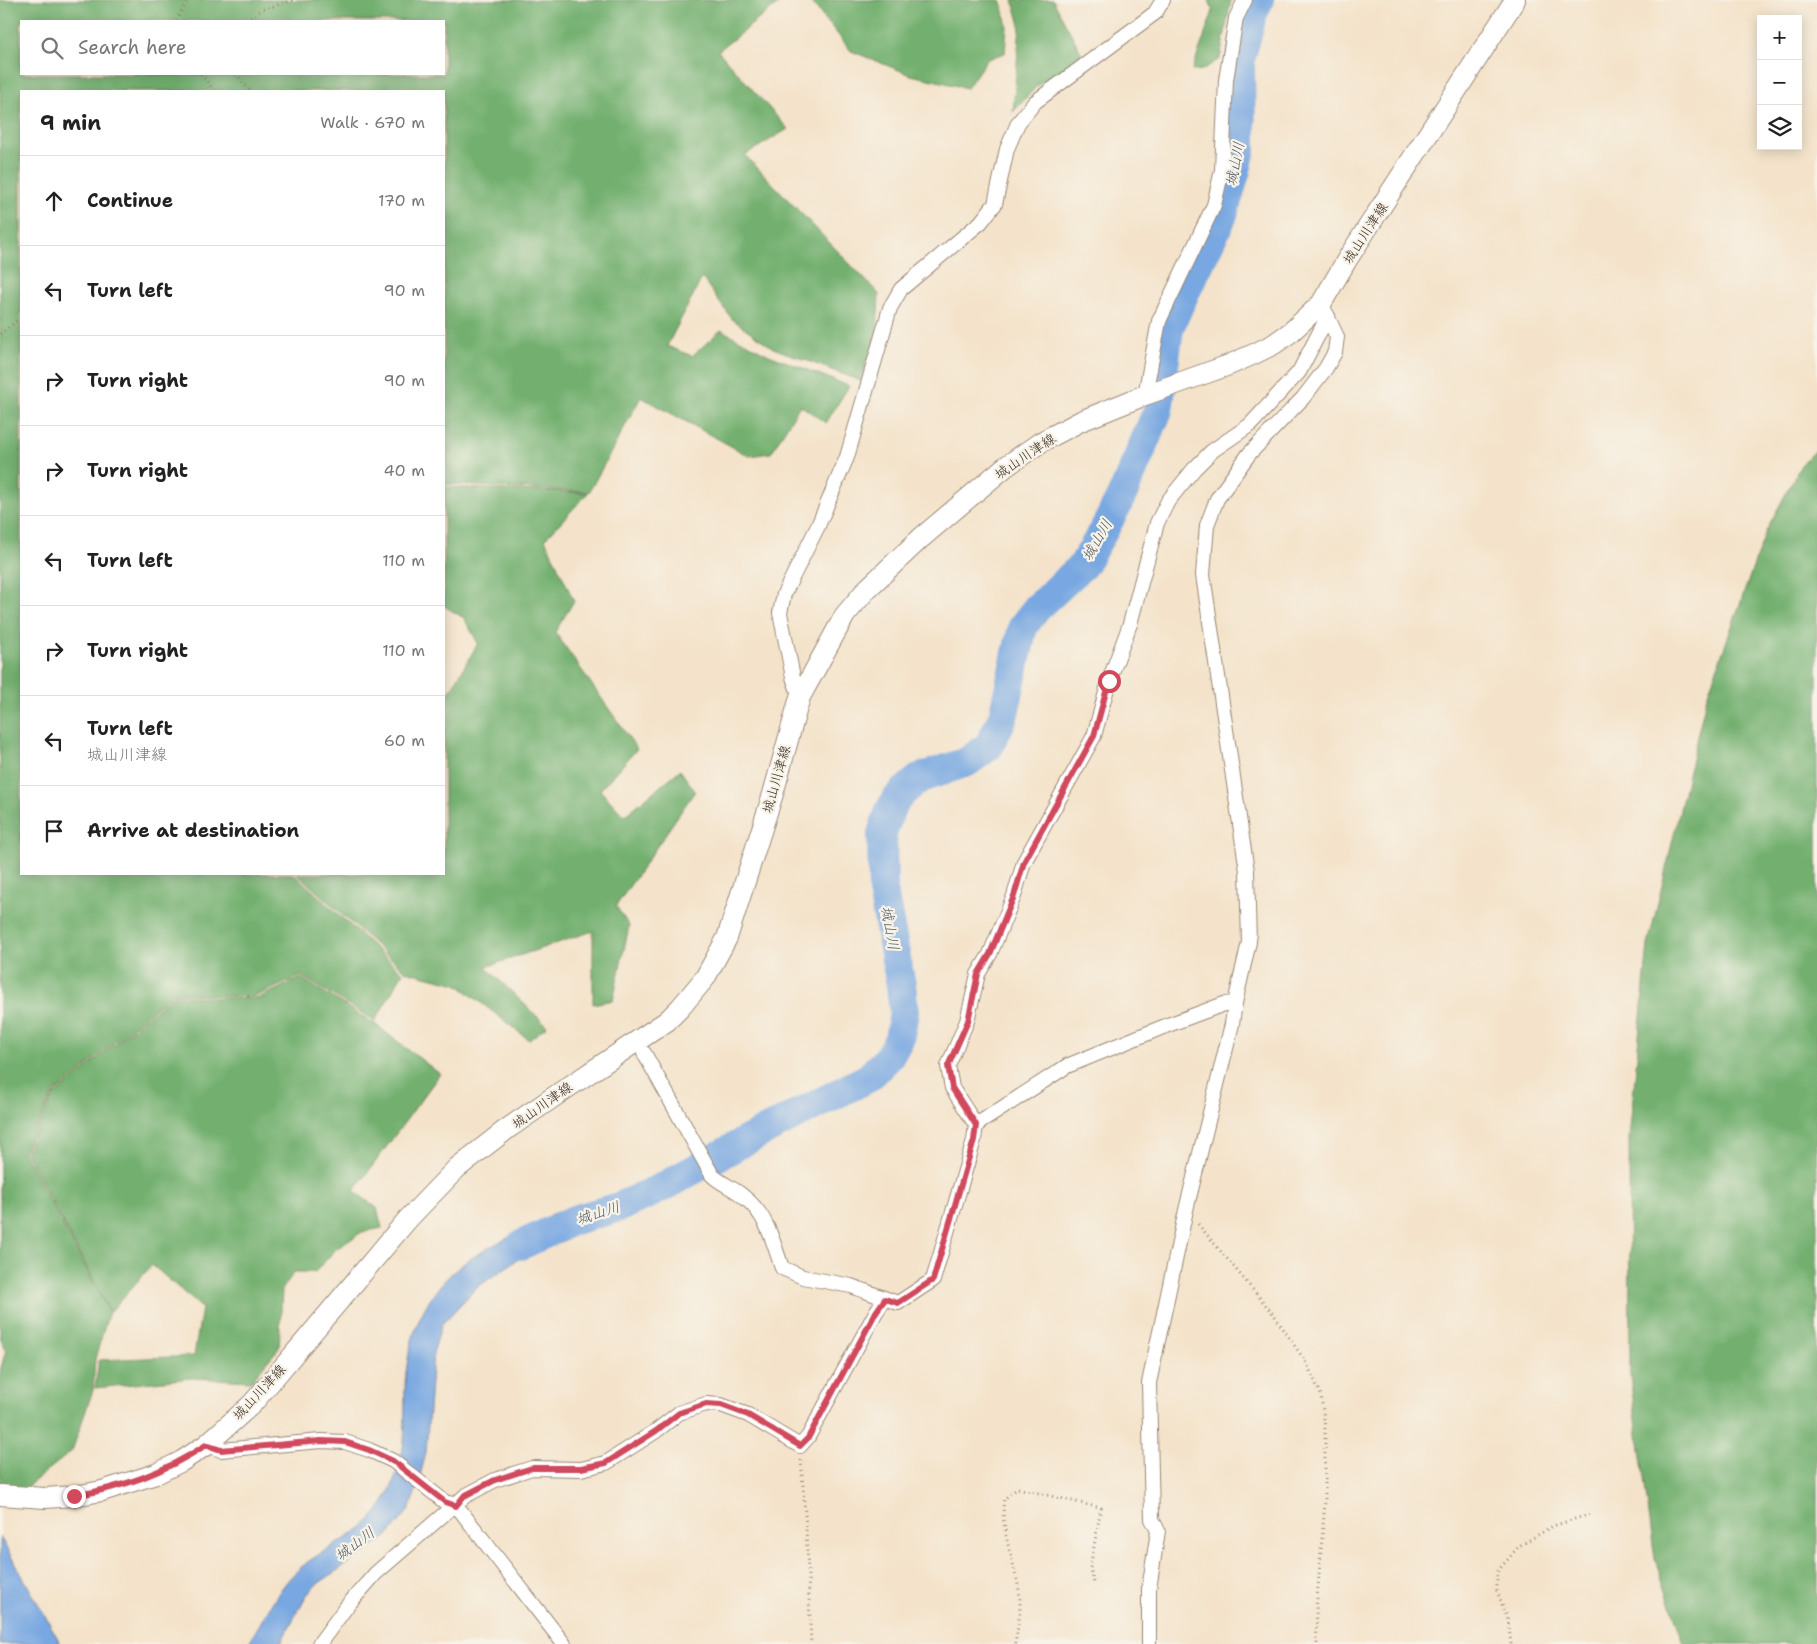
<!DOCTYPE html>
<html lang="en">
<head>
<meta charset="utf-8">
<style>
	:root { --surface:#fff; --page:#f6f6f6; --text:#222; --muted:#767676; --line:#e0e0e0 }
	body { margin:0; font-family:"Shantell Sans","Klee One",sans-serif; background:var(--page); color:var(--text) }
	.controls { position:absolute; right:15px; top:15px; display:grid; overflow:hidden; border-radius:0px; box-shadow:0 2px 12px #0003 }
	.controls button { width:45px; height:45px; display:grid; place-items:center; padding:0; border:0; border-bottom:1px solid var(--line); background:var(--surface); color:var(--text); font:25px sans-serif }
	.stop { position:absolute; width:15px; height:15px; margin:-11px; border:4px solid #d1495b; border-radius:50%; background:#fff }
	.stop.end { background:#d1495b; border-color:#fff; box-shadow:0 1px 5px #0008 }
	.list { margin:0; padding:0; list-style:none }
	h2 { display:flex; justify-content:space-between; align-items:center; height:65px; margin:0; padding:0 20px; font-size:21px }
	h2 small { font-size:16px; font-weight:400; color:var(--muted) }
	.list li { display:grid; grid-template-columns:32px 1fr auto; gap:15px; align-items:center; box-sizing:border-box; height:90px; padding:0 20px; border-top:1px solid var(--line) }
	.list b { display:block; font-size:19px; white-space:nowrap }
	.list p { margin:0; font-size:16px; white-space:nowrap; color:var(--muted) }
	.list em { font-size:16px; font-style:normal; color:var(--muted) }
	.icon { flex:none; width:28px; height:28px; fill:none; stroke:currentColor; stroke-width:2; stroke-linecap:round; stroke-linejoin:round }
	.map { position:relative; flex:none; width:1817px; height:1644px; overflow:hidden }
	.search { position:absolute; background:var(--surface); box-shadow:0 2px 12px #0003; left:20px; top:20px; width:425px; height:55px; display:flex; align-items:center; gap:12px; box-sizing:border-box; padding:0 18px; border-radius:0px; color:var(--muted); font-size:19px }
	.panel { position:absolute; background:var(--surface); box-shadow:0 2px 12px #0003; left:20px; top:90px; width:425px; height:785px; border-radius:0px }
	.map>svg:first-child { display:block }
</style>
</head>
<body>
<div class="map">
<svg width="1817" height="1644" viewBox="0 0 1817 1644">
	<rect width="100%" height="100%" fill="#f7f3e8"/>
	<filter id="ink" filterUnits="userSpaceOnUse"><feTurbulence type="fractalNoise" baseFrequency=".02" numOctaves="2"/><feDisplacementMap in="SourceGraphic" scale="10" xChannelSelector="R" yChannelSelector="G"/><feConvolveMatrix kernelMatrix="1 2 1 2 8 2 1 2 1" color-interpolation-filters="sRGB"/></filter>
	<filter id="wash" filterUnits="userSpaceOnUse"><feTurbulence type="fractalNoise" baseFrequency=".0096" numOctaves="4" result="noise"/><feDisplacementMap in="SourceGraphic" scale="20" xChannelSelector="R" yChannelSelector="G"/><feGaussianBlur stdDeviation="1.12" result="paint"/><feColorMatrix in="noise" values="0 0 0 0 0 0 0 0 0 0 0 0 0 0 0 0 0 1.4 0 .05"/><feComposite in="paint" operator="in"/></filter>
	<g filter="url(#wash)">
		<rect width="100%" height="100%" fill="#f4e3ca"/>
		<path fill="#73b070" stroke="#576d47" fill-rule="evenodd" d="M0,0H783L718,51L788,129L745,155L879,294L877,332L861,381L773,348L732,319L702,278L667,346L692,356L721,330L769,355L849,386L826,423L800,405L771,453L749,456L641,397L589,492L444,484V91H21V874H294L403,973L375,1021L301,976L254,997L172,994L52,1095L24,1152L109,1312L95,1359L93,1390L72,1451L23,1490L0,1487V1371L6,1350L0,1337ZM21,21H444V74H21Z
			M810,0H999L1002,2L1007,27L1005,53L987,59L967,88L911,75L851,51Z
			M1013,0H1053L1083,56L1037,86L1013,112L1020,25Z
			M1209,0H1231L1220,59L1202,70L1192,71L1213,11Z
			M1817,448V1644H1684L1655,1559L1630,1376L1629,1138L1648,945L1706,699L1766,531L1801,465Z
			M444,487L588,493L545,539L574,601L555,632L637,749L600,790L624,816L680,770L695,791L616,906L629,926L613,1000L593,1004V931L486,967L547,1026L529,1040L457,984L405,971L297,874H444V692L449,693L478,643L464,618L444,606Z
			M301,978L375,1024L440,1074L354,1191L377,1208L382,1228L362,1232L336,1249L315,1272H294L282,1290L279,1348L251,1381L192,1378L95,1388L99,1360L194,1356L202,1308L152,1265L110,1312L26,1152L53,1096L172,996L256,999Z"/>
		<path fill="#78a7e1" stroke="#5a6880" d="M553,1213L563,1238L552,1240L527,1253L476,1288L442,1324L433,1353L426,1453L416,1491L409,1510L387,1537L316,1585L306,1596L280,1644H248C263,1620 278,1587 299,1569C322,1548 359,1537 378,1511C392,1492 401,1464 404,1441C406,1416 403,1390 407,1365C412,1331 424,1300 450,1275C479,1247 520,1235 553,1213Z
			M0,1537L61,1644H0Z"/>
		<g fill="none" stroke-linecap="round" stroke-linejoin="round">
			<path stroke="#78a7e1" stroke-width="30" d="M521,1245L574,1220L619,1207L659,1189L747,1140L868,1078L889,1057L899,1039L904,1013L901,985L883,891L882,834L890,810L896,800L903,792L920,778L967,762L989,746L1003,717L1023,626L1037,608L1083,565L1104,530L1124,491L1158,410L1169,328L1180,303L1222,217L1236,170L1241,149L1240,60L1252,15L1259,0"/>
		</g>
	</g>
	<g filter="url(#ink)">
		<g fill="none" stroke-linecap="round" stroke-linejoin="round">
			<g stroke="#988674" stroke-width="16">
				<path id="minor" d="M1145,395L1159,321L1214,205L1222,170L1226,80L1236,18L1245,0
					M800,697L793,677L780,613L784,594L818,526L847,457L890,308L901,289L981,222L995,204L1007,149L1018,123L1035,102L1155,13L1163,0
					M644,1053L712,1175C721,1184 734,1188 744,1197C767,1215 773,1241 782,1268L803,1277L851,1286L898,1303L933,1280L974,1140L976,1125L952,1088L948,1066L967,1021L978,974L990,954L1014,896L1024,862L1094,736L1109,681L1130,624L1157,523L1168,501L1194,469L1212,451L1250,425L1299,372L1328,316
					M976,1125L1067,1066L1168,1025L1224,1004L1235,1003
					M206,1445L221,1450L321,1441L345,1442L369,1450L393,1461L445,1502L456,1505L564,1644
					M319,1644L347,1606L376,1573L465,1496L495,1480L532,1468L581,1469L606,1463L656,1431L679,1413L706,1404L721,1405L748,1415L800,1446L808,1437L876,1312L885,1299
					M1149,1644V1589L1158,1531L1152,1519L1149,1383L1186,1210L1232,1024L1235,1003L1249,942L1247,871L1203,575L1207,525L1217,499L1249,454L1303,398L1326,368L1335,352L1337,337L1325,311"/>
			</g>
			<g stroke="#988674" stroke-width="22">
				<path id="secondary" d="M0,1495L45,1498L74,1496L102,1491L156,1474L182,1461L206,1445L252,1404L408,1219L457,1168L507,1129L558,1094L667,1021L680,1008L705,978L727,938L773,794L800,697L845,615L867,589L921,538L1005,467L1041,442L1081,421L1145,395L1229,365L1254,354L1274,344L1291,332L1321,304L1348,258L1515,0"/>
			</g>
			<path stroke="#988674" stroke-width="3" stroke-dasharray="1 4" stroke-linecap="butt" d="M177,21L178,17L188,0
				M247,21L261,10L295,0
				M201,74L214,91
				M236,74L250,91
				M0,334L21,318
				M1198,1224L1274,1315L1307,1364L1321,1395L1325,1428V1502L1316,1611L1317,1644
				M801,1460L806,1526L811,1644
				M1015,1644C1018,1627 1022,1607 1019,1590C1014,1561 1000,1529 1004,1499L1018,1488L1101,1508L1090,1568L1094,1583
				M1511,1644L1508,1620L1497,1591V1572L1519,1546L1553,1526L1593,1513"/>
			<use href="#minor" stroke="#fff" stroke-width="14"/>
			<use href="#secondary" stroke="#fff" stroke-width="20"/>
		</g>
	</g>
	<g fill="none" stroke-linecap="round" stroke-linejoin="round" filter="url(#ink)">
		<path stroke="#d1495b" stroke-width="6" d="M74,1496C124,1487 163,1473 206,1445L221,1450L321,1441L345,1442L369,1450L393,1461L445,1502L456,1506L464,1496L495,1480L532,1468H581L606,1463L656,1431L679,1413L706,1404L721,1405L748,1415L800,1446L808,1438L876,1312L885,1299L898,1303L933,1280L974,1140L976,1125L952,1088L948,1066L968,1021L978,974L990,954L1014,896L1024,862L1094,736L1109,681"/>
	</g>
	<g text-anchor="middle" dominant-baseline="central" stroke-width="4.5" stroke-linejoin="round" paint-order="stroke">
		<g font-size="14" fill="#3b2a1e" stroke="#f7f3e8">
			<text transform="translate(1365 233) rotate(-57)">城山川津線</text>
			<text transform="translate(1025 456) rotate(-34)">城山川津線</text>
			<text transform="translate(776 779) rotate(-74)">城山川津線</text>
			<text transform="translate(542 1105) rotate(-35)">城山川津線</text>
			<text transform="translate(259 1392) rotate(-47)">城山川津線</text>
		</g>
		<g font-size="15" font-style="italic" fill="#505662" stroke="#f7f3e8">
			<text transform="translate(1235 164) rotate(-79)">城山川</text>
			<text transform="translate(1097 540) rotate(-60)">城山川</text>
			<text transform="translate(890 928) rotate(80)">城山川</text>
			<text transform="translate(598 1213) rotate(-18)">城山川</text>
			<text transform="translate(355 1544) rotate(-37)">城山川</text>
		</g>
	</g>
</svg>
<div class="controls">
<button>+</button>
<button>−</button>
<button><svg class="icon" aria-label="layers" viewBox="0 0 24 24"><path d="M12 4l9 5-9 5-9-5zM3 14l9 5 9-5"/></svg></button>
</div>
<div class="stop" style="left:1109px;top:681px"></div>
<div class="stop end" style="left:74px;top:1496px"></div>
<div class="search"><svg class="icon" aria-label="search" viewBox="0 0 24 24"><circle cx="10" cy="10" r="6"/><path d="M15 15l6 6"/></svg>Search here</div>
<section class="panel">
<h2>9 min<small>Walk · 670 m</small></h2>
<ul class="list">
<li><svg class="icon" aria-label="ahead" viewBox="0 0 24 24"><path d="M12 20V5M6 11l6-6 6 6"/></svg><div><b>Continue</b></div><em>170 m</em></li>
<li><svg class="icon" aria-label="left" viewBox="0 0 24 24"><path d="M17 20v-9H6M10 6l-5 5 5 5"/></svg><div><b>Turn left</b></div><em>90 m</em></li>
<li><svg class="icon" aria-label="right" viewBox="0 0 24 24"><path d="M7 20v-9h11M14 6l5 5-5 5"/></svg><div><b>Turn right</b></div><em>90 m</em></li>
<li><svg class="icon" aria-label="right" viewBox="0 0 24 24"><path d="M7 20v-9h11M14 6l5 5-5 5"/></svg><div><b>Turn right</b></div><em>40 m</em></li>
<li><svg class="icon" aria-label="left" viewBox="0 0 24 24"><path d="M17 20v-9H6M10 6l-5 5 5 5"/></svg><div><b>Turn left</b></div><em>110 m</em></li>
<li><svg class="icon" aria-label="right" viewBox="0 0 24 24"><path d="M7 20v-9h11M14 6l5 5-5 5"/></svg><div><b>Turn right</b></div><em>110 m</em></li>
<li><svg class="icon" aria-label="left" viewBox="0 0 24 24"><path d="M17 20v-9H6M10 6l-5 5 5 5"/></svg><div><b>Turn left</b><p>城山川津線</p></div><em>60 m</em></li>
<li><svg class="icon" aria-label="arrive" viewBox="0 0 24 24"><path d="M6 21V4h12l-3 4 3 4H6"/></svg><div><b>Arrive at destination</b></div></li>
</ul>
</section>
</div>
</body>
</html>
